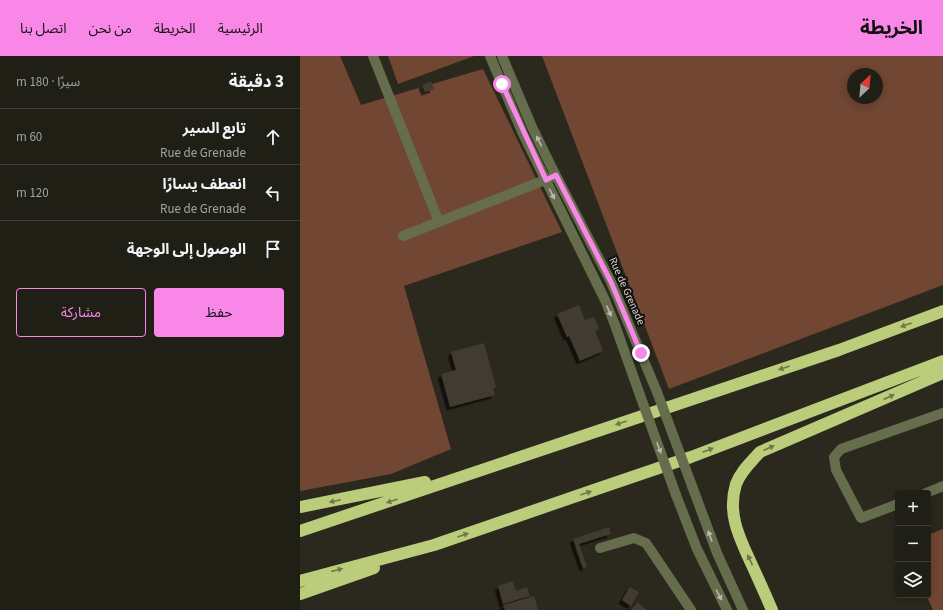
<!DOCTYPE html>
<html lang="ar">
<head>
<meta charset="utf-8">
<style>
	:root { --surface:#201f16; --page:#2d2c23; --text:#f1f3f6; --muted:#a2a2a1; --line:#3d3d35; --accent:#f987e8 }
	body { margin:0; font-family:"Source Sans 3","Noto Sans Arabic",sans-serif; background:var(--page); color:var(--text); direction:rtl }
	.controls { position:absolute; right:12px; bottom:12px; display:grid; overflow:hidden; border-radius:4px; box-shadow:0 2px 10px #0003 }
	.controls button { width:36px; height:36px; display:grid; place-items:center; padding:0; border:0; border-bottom:1px solid var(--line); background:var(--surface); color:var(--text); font:20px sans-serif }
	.compass { position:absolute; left:547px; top:12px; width:36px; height:36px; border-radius:50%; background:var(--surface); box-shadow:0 2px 10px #0003; rotate:26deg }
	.stop { position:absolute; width:12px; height:12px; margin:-9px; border:3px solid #f987e8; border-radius:50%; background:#fff }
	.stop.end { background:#f987e8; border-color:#fff; box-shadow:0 1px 4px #0008 }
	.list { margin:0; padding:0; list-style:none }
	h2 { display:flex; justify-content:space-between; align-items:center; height:52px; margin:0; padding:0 16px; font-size:17px }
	h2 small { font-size:13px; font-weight:400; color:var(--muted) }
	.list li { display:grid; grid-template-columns:26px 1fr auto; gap:12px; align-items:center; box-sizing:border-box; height:56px; padding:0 16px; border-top:1px solid var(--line) }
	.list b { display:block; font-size:15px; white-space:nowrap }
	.list p { margin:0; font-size:13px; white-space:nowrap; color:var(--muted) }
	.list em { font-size:13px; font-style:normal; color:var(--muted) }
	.actions { display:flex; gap:8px; padding:12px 16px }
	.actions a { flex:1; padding:9px 0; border:1px solid var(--accent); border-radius:4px; text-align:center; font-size:14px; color:var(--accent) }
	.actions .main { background:var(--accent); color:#111 }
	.icon { flex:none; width:22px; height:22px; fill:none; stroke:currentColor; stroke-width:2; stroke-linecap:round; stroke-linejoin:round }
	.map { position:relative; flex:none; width:643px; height:554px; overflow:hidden; direction:ltr }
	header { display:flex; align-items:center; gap:24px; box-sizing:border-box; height:56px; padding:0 20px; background:var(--accent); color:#111 }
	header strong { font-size:19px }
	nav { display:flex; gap:22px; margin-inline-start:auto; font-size:14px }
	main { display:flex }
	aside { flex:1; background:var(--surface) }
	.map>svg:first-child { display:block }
</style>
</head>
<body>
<header>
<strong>الخريطة</strong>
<nav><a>الرئيسية</a><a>الخريطة</a><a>من نحن</a><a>اتصل بنا</a></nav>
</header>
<main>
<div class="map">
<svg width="643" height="554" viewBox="0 0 643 554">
	<defs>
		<filter id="shadow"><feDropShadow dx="-3.5" dy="3.5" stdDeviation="0" flood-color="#0009"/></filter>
	</defs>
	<rect width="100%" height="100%" fill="#2b291e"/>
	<path fill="#714632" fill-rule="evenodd" d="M0,0H40L61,49L183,13L262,176L104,230L151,393L91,418L0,435Z
		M88,0H174L98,28Z
		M242,0H643V229L369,333ZM553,18H577V42H553Z
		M643,473V554H633L626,539H628V479Z"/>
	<path fill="#423a31" filter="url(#shadow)" d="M131,25L134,33L125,36L122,29Z
		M279,249L285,264L294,261L299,273L295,275L303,295L280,305L269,280L267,281L257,258Z
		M184,287L196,331L193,332L195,339L150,351L141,318L156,314L151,296Z
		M309,471L311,478L279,488L287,511L283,512L273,483Z
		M213,525L216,535L227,531L230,540L203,548L198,530Z
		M330,531L339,536L331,550L322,544Z
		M234,540L238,554H205L203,549Z
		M338,546L346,554H332L331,553Z"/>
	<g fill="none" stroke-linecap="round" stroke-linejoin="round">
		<path stroke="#666d4d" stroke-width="10" d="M73,0L139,166
			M190,0L223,78L305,244L315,269L341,342
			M202,0L232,71L252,112L311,226L357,336
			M103,180L250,122
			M392,430L417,497L443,554
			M626,437L643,430
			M376,439L397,493L427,554
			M598,448L561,462L536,414L534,401L541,393L643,357
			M300,492L334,482L346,487L391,554"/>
		<path stroke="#bbcd7b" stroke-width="12" d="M0,451L125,426
			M0,475L539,294L643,255
			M0,525L134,489L291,435L391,401L643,305
			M0,538L74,512
			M472,554C465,538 458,522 451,507C439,481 427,457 436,428C441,415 451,406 460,396L643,317"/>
		<path stroke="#666d4d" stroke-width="10" d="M357,336L392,430
			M341,342L376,439"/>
	</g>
	<defs><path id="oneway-solid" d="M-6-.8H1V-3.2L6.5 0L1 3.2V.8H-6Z"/></defs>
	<g fill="#b8b9ac">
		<use href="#oneway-solid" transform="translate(239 85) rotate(-116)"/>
		<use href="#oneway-solid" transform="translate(252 138) rotate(64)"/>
		<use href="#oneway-solid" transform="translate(309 255) rotate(67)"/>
		<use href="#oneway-solid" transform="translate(359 392) rotate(70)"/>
		<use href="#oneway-solid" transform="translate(410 480) rotate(-110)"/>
		<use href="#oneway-solid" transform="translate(419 539) rotate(62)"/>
	</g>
	<g fill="#6f784a">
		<use href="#oneway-solid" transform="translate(606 269) rotate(160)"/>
		<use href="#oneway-solid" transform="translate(484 312) rotate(161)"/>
		<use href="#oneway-solid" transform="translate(589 341) rotate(-24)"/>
		<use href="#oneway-solid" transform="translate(321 367) rotate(161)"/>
		<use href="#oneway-solid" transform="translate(469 392) rotate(-24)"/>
		<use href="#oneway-solid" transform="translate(408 394) rotate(-21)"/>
		<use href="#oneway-solid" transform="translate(286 437) rotate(-19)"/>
		<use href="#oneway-solid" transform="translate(35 445) rotate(168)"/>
		<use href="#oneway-solid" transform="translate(92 445) rotate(161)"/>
		<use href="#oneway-solid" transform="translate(163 479) rotate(-19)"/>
		<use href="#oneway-solid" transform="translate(450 504) rotate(-115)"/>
		<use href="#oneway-solid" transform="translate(37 514) rotate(-15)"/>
	</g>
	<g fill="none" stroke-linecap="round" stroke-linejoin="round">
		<path stroke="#f987e8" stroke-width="5" d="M202,28L246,124L256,119L311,226L341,297"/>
	</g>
	<g text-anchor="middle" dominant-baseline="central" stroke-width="4" stroke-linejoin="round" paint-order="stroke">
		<g font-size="11" fill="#d3d2cb" stroke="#13110d">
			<text transform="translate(327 235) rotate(66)">Rue de Grenade</text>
		</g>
	</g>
</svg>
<div class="controls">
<button>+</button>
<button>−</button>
<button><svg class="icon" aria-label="layers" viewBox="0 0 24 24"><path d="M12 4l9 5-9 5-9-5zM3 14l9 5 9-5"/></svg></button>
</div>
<svg class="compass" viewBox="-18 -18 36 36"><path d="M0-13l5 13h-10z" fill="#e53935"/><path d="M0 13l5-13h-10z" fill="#a2a2a1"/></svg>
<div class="stop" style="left:202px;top:28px"></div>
<div class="stop end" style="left:341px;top:297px"></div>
</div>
<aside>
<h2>3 دقيقة<small>سيرًا · 180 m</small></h2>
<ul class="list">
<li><svg class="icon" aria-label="ahead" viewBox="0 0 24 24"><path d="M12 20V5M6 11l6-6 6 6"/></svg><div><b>تابع السير</b><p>Rue de Grenade</p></div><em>60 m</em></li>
<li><svg class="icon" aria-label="left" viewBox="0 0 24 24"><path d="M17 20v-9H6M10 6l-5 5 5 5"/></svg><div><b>انعطف يسارًا</b><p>Rue de Grenade</p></div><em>120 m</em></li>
<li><svg class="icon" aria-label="arrive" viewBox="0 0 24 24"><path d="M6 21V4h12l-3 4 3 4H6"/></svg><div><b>الوصول إلى الوجهة</b></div></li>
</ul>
<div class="actions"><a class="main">حفظ</a><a>مشاركة</a></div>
</aside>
</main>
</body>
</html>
